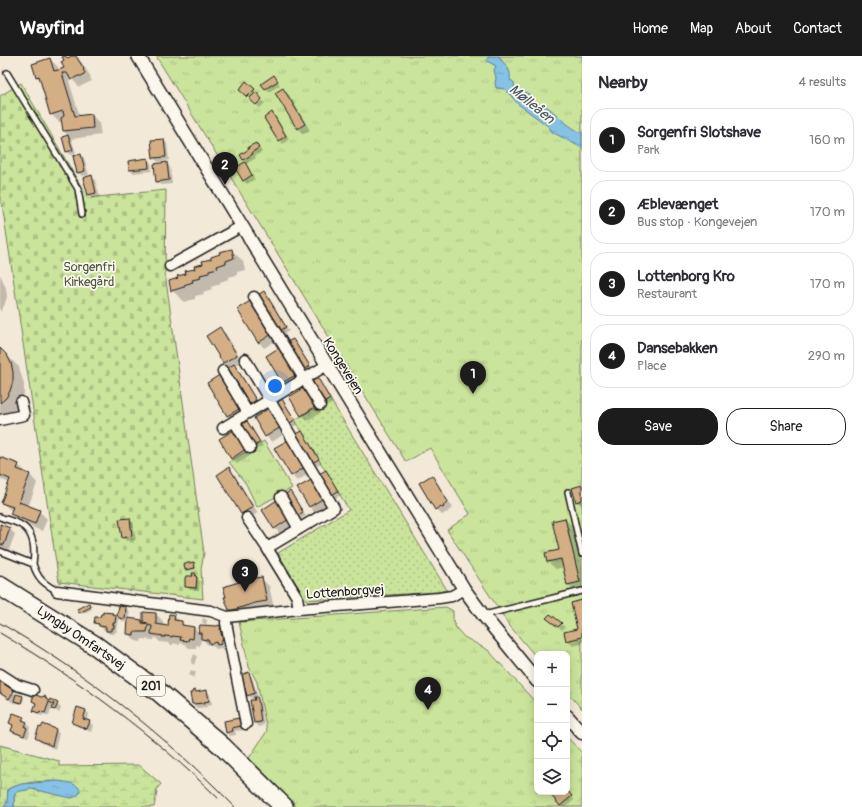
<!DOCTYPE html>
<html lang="en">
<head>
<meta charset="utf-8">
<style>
	:root { --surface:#fff; --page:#f7f7f7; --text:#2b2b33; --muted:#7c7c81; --line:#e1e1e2; --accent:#1c1c1c }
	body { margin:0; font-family:Pangolin,sans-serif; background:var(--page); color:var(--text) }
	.controls { position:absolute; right:12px; bottom:12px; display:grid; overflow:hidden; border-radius:8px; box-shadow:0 2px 10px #0003 }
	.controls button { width:36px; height:36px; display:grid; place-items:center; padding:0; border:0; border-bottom:1px solid var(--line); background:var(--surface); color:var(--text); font:20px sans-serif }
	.you { position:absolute; left:275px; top:330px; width:14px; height:14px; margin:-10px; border:3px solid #fff; border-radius:50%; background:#1a73e8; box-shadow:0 0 0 6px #1a73e833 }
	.badge { display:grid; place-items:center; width:26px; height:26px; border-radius:50%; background:var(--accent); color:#fff; font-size:13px; font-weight:700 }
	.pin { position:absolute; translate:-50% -33px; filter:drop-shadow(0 1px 2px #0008) }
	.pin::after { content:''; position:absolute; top:21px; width:14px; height:12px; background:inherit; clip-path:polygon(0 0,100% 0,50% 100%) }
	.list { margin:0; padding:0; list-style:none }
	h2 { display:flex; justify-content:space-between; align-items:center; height:52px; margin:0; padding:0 16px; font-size:17px }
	h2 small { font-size:13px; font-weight:400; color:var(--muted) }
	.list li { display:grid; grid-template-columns:26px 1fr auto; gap:12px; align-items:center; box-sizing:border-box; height:64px; margin:0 8px 8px; padding:0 8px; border:1px solid var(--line); border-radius:16px }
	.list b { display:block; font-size:15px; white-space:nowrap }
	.list p { margin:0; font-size:13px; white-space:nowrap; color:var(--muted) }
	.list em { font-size:13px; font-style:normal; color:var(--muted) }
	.actions { display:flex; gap:8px; padding:12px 16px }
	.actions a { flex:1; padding:9px 0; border:1px solid var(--accent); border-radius:16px; text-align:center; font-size:14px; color:var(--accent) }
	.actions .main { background:var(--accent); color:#fff }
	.icon { flex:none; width:22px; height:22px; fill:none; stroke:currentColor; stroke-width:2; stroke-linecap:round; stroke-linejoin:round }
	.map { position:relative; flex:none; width:582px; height:751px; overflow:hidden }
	header { display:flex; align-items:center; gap:24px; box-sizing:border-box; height:56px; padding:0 20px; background:var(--accent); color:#fff }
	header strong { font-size:19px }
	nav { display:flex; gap:22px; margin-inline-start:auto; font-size:14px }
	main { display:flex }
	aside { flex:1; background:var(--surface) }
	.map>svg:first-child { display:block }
</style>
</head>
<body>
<header>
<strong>Wayfind</strong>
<nav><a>Home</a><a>Map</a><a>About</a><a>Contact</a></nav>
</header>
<main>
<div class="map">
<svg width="582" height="751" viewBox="0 0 582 751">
	<defs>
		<pattern id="grass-dots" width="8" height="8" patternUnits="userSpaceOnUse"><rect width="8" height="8" fill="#cae49b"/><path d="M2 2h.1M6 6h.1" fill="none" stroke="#adc385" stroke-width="1.8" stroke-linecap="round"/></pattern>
		<pattern id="wetland-marsh" width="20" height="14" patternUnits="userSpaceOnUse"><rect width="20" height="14" fill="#cae49b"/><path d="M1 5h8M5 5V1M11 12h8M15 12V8" fill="none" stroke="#adc385"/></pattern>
		<pattern id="cemetery-stones" width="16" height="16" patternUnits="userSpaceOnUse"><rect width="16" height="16" fill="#cae49b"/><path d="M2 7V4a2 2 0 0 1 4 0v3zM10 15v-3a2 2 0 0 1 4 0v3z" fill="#adc385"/></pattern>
		<pattern id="park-tufts" width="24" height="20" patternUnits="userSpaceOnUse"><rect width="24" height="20" fill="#cae49b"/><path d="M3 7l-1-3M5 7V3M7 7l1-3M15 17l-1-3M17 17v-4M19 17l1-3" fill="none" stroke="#adc385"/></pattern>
		<pattern id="water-ripples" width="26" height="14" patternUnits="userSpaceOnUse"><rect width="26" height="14" fill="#86c1e6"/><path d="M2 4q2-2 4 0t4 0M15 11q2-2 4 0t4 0" fill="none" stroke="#73a5c5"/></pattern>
	</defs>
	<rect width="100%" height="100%" fill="#f3e9d8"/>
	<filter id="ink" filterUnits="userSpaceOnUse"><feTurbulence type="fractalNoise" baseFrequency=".025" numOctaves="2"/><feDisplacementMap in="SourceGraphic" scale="8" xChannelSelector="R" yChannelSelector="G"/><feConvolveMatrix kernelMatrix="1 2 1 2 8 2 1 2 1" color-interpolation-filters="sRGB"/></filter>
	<g filter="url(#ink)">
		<path fill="url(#grass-dots)" stroke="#73805c" d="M330,343L447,534L438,536L306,544L278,497L349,454L295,364Z"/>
		<path fill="url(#wetland-marsh)" stroke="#73805c" d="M0,689L59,705V710L139,709L161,728L156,734L157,736L154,751H14V741L16,735L32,733L39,735L64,726C45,724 26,725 8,733L7,748L4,751H0Z"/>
		<path fill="url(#cemetery-stones)" stroke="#73805c" d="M21,27L88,142L166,134L165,217L204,497L201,513L203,543L59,526L2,148L0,147V40Z"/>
		<path fill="url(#park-tufts)" stroke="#73805c" d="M156,0H582V653L567,636V598H537V602L509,569L447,474L470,458L430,392L406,406Z
			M264,385L292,432L257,451L246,428L229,406Z
			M446,551L453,555V564L456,572L464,581L488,594L537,648V736H567V681L582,697V751H296L249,702L267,675L257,626L249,611L239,566Z"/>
		<path fill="url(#water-ripples)" stroke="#5c7f95" d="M489,0H499C503,8 512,12 510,23L514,27L515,35L519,36L522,35L529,38L528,43C533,52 543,47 550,53C559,61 570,72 582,77V92L552,76L548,70L518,48L505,33L496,32L495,27L496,22L494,14L496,10L487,5V3Z
			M58,725L71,727L77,730L80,733V737L75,741L71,742L32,733L16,736L14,741V751H4L7,747L8,733L21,728Z"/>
		<path fill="#0003" fill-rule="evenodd" d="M73,0H76L82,7L91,21L90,22L92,25L79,31L73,24L69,25L80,61L92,59L99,67L101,79L71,83L72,85L76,97L71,99L67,95L63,81H69L64,75L63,65L59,66L51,58L42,25L37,21L50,3L58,11L59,15L66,13L68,3Z
			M274,21L280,29L269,36L263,28Z
			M283,33L289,39L310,74L303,78L297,72Z
			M240,34H254L258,37L256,39L265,47L260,52Z
			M272,58L276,61L289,83L283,88L279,84Z
			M163,84L167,87L169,104L158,106L154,102L152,85Z
			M256,88L262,96L255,100L256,102L246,108L255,123L247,128L236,112L246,106L241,100Z
			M81,99L84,102L89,119L82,120L78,117Z
			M147,103L151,107L152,115L133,117L130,114Z
			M166,107L170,111L172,128L161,129L157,126Z
			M92,121L95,124L100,141L92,142L89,139Z
			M231,194L243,205L245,214L237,216V219L228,221L229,223L220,226V228L211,231L212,233L203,236L204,238L195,240V243L184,246L172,234L187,218Z
			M0,218L6,232L7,241L4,250L0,256Z
			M264,236L268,240L289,275L284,278L281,274Z
			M251,246L277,284L264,292L259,286Z
			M220,273L226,278L242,305L234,310L238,313L259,348L254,351L251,347L229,313L223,307L207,280Z
			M293,284L297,288L313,314L309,317L305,314L289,287Z
			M280,292L302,324L289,332L283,327L267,300Z
			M0,293L19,311L24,328V337L22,346L17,354L4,364L0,365Z
			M317,323L333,347L328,350L325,346Z
			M208,327L246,358L234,365L228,360Z
			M310,338L321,356L307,365L302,359Z
			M282,344L298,368L293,371L289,367Z
			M269,354L286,377L272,386L266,380Z
			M247,366L251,370L263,390L258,393L254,389Z
			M305,380L321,407L317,410L313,406Z
			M240,381L251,399L237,408L231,402Z
			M294,390L310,417L297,425L292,419Z
			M0,402L18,409L26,416V418L30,419L37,427L28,451L39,455L47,463L42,475L19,466L11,458L12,455L2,447L10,427L0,423Z
			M229,412L234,418L258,457L247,463L241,458Z
			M325,415L341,439L336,442L333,438Z
			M432,420L437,426L453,452L448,455V457L447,456L442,459L436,453Z
			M313,424L329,448L315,457L310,451L299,433Z
			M582,430V450L577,445Z
			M290,436L306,460L301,463L297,459Z
			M277,445L294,469L280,478L275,472Z
			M130,463L133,467L136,484L126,485L123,481Z
			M565,463L573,471L582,511V535L576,537L568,529L564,511L556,513L548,506L560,495Z
			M0,469L10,473L15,478L9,494L0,491Z
			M194,507L196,513L188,515L186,513Z
			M195,518L200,526L199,535L190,534L186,530Z
			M261,522L269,530L274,552L238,562L230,554Z
			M582,545V588L573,590L567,585L579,574Z
			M90,550L92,553L82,558L79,554Z
			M126,552L130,556L128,563L142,565L144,567V557L156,558L163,565V570L168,571L174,560L186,570L194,572L199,577L219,570L226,578L227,594H224L221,592L216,593L212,589H208L201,582L200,590L196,589V592H189L185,588L180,587V589L173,587V589H171L169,587L160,586L155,581L154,584L142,583L141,586L136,585L128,577V566H123L120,562ZM220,575H222L225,590H223Z
			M112,558L119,563L118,570H117L116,572L117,576H115L114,578H110L95,567L101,563Z
			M203,562L207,564L206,569L202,566Z
			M551,566L561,568L565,571L562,574Z
			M194,598L197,600L194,609L191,607Z
			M191,614L196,616L194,622L189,619Z
			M248,618L252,621L258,641L256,642L260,646L264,669L258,671L255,667L251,645L256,644V642L252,643L248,639Z
			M0,626L18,640L22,641L24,643L22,648L16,646L15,648L0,638Z
			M207,635L210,639L212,648L207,649L208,651L197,652L193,648L197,637Z
			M45,641L50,647L51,644L61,652L59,657L52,651L49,660L43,658V660L38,659L34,655L36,648L33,645Z
			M86,655L89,658L87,665L93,669L91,676L77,670L73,667Z
			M23,662L30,671L29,675L30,676L28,682L16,678L12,674L14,670L10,667Z
			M239,663L243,667L244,674L235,675L236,679L230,680L227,676Z
			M43,669L56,674L59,678L55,693L40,686L36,682Z
			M567,735L574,744L566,751H562L554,736Z"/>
		<path fill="#d4af86" stroke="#1c1c1c" d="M65,0L68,2L71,0H76L84,13L83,14L85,17L82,20H78L71,24L67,17H62L75,60L92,58L93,72L63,75L61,62L64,60L63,55L50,59L39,20L36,21L32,8L50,2L54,15L58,14L64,12L61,6L64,4L62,1Z
			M274,19L278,25L265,33L261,28Z
			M246,25L255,33L247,41L239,34Z
			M283,32L305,68L297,73L275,37Z
			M256,36L262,43L256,49L249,43Z
			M272,56L286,80L278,85L264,62Z
			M68,79L73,94L66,96L62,81Z
			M164,83L166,101L153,102L151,84Z
			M256,87L259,92L252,96L253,98L243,104L240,99L249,93L248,91Z
			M81,98L85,115L77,117L73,100Z
			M148,102L149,112L129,114L128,105Z
			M167,106L169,124L156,126L154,108Z
			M245,106L252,119L243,125L235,112Z
			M92,119L96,137L88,139L83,122Z
			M232,193L234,202L226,205V207L217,210L218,212L209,214V217L200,219L201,222L192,224L193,226L184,229V231L171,235L169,225L178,222L177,220L186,218L185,215L195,213L194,210L203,208L202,205L211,203V201L220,198L219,196Z
			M264,235L286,271L280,275L258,239Z
			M252,244L272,278L258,287L237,253Z
			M220,271L237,299L223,307L206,280Z
			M293,283L310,310L304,314L287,286Z
			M280,291L297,318L282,327L266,300Z
			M0,292L7,299L11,307L13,316V325L10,335L6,342L0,347Z
			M234,308L256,344L250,348L228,312Z
			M221,318L241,352L227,360L207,327Z
			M318,322L330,343L324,347L311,326Z
			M305,331L316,350L301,360L289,341Z
			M282,343L295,364L288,368L276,347Z
			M269,352L281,371L265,381L254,362Z
			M247,365L260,386L254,390L241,369Z
			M234,374L246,393L231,403L219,383Z
			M302,375L319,403L312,407L295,379Z
			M288,384L305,411L291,420L274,392Z
			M0,401L19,408L17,413L30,418L19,446L40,454L35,468L10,458L13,451L1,447L10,423L0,419Z
			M229,411L253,451L241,458L217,419Z
			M326,414L338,435L332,439L319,418Z
			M432,419L448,446L443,449L444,451L442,452L441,450L435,454L419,427Z
			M313,423L324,442L309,451L297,432Z
			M582,429V444L576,446L572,432Z
			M290,435L303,456L297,460L284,439Z
			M277,444L289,463L274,473L262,454Z
			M130,462L132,480L122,482L119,463Z
			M565,462L580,526L567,529L561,503L547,506L545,497L559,494L552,465Z
			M0,468L10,472L4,489L0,488Z
			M194,506L195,512L185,514L184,508Z
			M192,517H195L196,521H197L196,532L185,531V522L186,520H193Z
			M262,521L267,545L255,547L233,554H229L224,541H226L223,531L248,523Z
			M582,544V581L566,585L564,576L577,573L571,547Z
			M89,547L91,551L79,557L77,553Z
			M119,550L126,551L125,563L119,562L117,559Z
			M103,556L113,557L112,558L116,559L115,567H113V569H114V572H111V575H106V571L99,570V568L94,567L95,561H100L101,558H103Z
			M143,556L156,557V568L168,570L169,558L175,559L174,564L182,565V569L194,571L193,583L189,582L188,585L180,584L181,581L172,580V581L165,580V581H162L163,580L151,578L152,570L148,569L147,576H134V579L127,578L128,562L142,564V567L148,568V567L143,566Z
			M550,558L562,567L558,571L546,562Z
			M200,569L217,570L219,569L221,572L220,573L223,585H221V588L217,589L216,586L210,588L208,584L201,583V577H198Z
			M249,616L255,637L247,640L241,619Z
			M0,625L14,635L9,643L0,637Z
			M195,634L196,636L207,634L209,645L204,646L205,647L192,648L190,637H193L192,635Z
			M16,638L23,640L21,647L14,645Z
			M34,638L41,641L45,640L47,644L49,645L50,643L58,647L55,654L52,653L54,648L49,646L45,657L40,655L39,657L33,655L36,647L32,645Z
			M254,641H257L258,643L261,666L254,667L250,644H255Z
			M77,651L86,654L83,663L90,665L87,673L72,667Z
			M13,657L24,661L22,664L27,666L25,671L27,672L24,680L11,675L13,669L9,667Z
			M239,662L241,670L232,672L233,675L226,677L224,665Z
			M43,668L56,673L52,690L35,682L39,671L41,672Z
			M567,734L572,740L560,750L550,738L552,736H567Z"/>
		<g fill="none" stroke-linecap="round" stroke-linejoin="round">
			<g stroke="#1c1c1c" stroke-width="8">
				<path id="service" d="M7,17L78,133L82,158
					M568,436L582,498
					M0,461C7,464 15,465 21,469C35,477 35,494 33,508
					M0,495L33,508C38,523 43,527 57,535
					M484,559L582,535"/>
			</g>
			<g stroke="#1c1c1c" stroke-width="13">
				<path id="minor" d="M170,210L242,170
					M254,241L320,349
					M245,303L334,452L267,492L297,541L299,553
					M223,315L248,357
					M0,364L24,359L21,346
					M234,365L250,392
					M223,372L327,309
					M281,441L299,473
					M247,462L267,492
					M57,535L211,555L227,561L299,553L439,542L452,540L464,533
					M227,561L226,567L246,668
					M0,618L17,629L33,634"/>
			</g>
			<g stroke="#1c1c1c" stroke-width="15">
				<path id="tertiary" d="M138,0L464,533L483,559L537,625
					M567,660L582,677"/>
			</g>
			<g stroke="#1c1c1c" stroke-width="21">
				<path id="motorway" d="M0,530L96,590L159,636L222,690L284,751"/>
			</g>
			<use href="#service" stroke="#fbf7ec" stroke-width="5"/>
			<use href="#minor" stroke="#fbf7ec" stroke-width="10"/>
			<use href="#tertiary" stroke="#fbf7ec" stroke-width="12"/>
			<use href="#motorway" stroke="#fbf7ec" stroke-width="18"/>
			<path stroke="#1c1c1c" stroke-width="1" d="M0,567C86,617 166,680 235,751
				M0,577C79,624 152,678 218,742"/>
		</g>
	</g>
	<g text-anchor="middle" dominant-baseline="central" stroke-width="3.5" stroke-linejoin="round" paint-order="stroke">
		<rect fill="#fbf7ec" stroke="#5f5e5a" stroke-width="1" x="137" y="620" width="28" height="20" rx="3"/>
		<g font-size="12" font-weight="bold" fill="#1c1c1c">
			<text x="151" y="630">201</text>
		</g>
		<g font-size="13" fill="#505842" stroke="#fbf7ec">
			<text x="89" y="211">Sorgenfri<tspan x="89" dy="15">Kirkegård</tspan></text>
		</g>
		<g font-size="13" fill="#1c1c1c" stroke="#fbf7ec">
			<text transform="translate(343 310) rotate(58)">Kongevejen</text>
			<text transform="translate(345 536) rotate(-4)">Lottenborgvej</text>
			<text transform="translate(81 582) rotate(34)">Lyngby Omfartsvej</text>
		</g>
		<g font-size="14" font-style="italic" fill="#415663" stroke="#fbf7ec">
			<text transform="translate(532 48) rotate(39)">Mølleåen</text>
		</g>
	</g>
</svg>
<div class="controls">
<button>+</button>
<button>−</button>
<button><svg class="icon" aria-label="locate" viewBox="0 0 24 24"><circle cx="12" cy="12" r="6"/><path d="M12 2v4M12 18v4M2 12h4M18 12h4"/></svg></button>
<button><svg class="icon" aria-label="layers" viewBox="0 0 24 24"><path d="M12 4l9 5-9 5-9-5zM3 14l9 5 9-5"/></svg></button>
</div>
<div class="you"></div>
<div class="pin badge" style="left:473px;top:338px">1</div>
<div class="pin badge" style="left:225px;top:129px">2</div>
<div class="pin badge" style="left:245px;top:536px">3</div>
<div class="pin badge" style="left:428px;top:654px">4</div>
</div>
<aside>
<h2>Nearby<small>4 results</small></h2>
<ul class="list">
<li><span class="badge">1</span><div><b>Sorgenfri Slotshave</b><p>Park</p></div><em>160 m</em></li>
<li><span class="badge">2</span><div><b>Æblevænget</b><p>Bus stop · Kongevejen</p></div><em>170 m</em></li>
<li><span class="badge">3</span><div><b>Lottenborg Kro</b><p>Restaurant</p></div><em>170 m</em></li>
<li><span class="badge">4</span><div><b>Dansebakken</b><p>Place</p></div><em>290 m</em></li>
</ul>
<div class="actions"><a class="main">Save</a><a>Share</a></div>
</aside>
</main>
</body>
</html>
